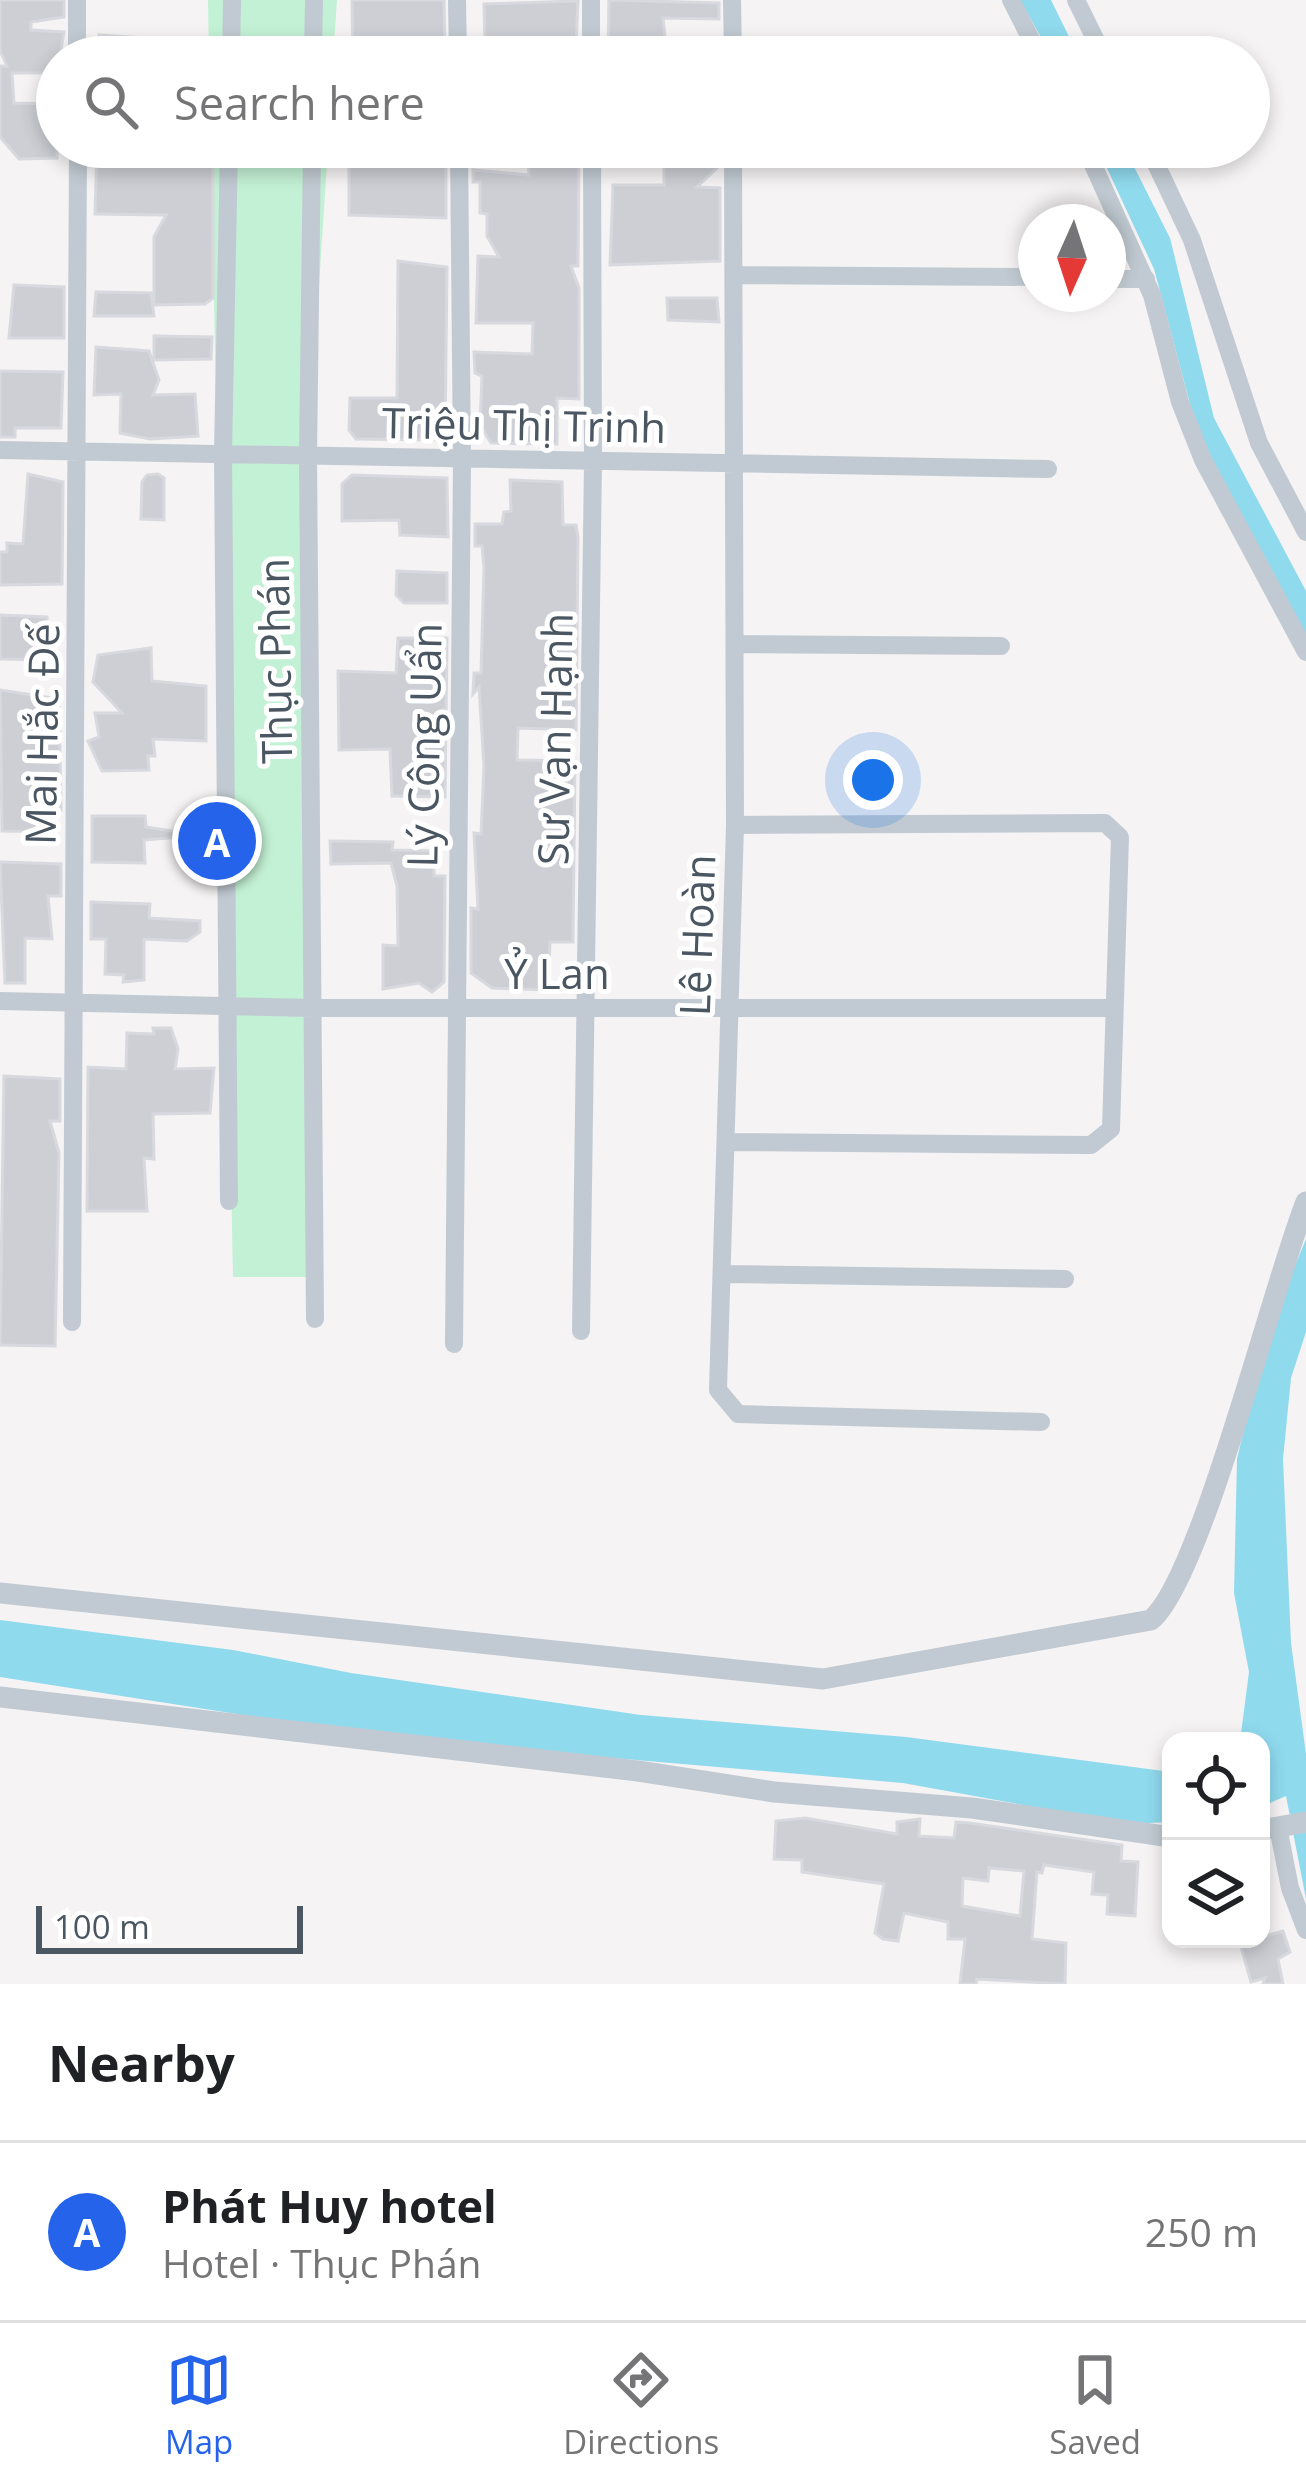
<!DOCTYPE html>
<html lang="en">
<head>
<meta charset="utf-8">
<style>
	:root { --surface:#fff; --page:#f6f6f6; --text:#202124; --muted:#757577; --line:#e0e0e0; --accent:#2563eb }
	body { margin:0; font-family:"Open Sans",sans-serif; background:var(--page); color:var(--text) }
	.controls { position:absolute; right:36px; bottom:36px; display:grid; overflow:hidden; border-radius:24px; box-shadow:0 6px 18px #0003 }
	.controls button { width:108px; height:108px; display:grid; place-items:center; padding:0; border:0; border-bottom:3px solid var(--line); background:var(--surface); color:var(--text); font:60px sans-serif }
	.compass { position:absolute; left:1018px; top:204px; width:108px; height:108px; border-radius:50%; background:var(--surface); box-shadow:0 6px 18px #0003; rotate:183deg }
	.scale { position:absolute; left:36px; bottom:30px; width:267px; box-sizing:border-box; padding-left:12px; border:6px solid #4a5661; border-top:0; font-size:33px; line-height:42px; white-space:nowrap; color:#4a5661; -webkit-text-stroke:9px #fff; paint-order:stroke }
	.you { position:absolute; left:873px; top:780px; width:42px; height:42px; margin:-30px; border:9px solid #fff; border-radius:50%; background:#1a73e8; box-shadow:0 0 0 18px #1a73e833 }
	.badge { display:grid; place-items:center; width:78px; height:78px; border-radius:50%; background:var(--accent); color:#fff; font-size:39px; font-weight:700 }
	.pin { position:absolute; translate:-50% -50%; border:6px solid #fff; box-shadow:0 3px 12px #0006 }
	.list { margin:0; padding:0; list-style:none }
	h2 { display:flex; justify-content:space-between; align-items:center; height:156px; margin:0; padding:0 48px; font-size:51px }
	h2 small { font-size:39px; font-weight:400; color:var(--muted) }
	.list li { display:grid; grid-template-columns:78px 1fr auto; gap:36px; align-items:center; box-sizing:border-box; height:180px; padding:0 48px; border-top:3px solid var(--line) }
	.list b { display:block; font-size:45px; white-space:nowrap }
	.list p { margin:0; font-size:39px; white-space:nowrap; color:var(--muted) }
	.list em { font-size:39px; font-style:normal; color:var(--muted) }
	.icon { flex:none; width:66px; height:66px; fill:none; stroke:currentColor; stroke-width:2; stroke-linecap:round; stroke-linejoin:round }
	.map { position:relative; flex:none; width:1306px; height:1984px; overflow:hidden }
	.search { position:absolute; background:var(--surface); box-shadow:0 6px 18px #0003; left:36px; right:36px; top:36px; height:132px; display:flex; align-items:center; gap:30px; box-sizing:border-box; padding:0 42px; border-radius:66px; color:var(--muted); font-size:45px }
	.sheet { height:336px; background:var(--surface) }
	nav { display:flex; justify-content:space-around; align-items:center; box-sizing:border-box; height:168px; border-top:3px solid var(--line); background:var(--surface); font-size:33px; color:var(--muted) }
	nav a { display:grid; justify-items:center; gap:6px }
	nav .on { color:var(--accent) }
	.map>svg:first-child { display:block }
</style>
</head>
<body>
<div class="map">
<svg width="1306" height="1984" viewBox="0 0 1306 1984">
	<rect width="100%" height="100%" fill="#f5f3f3"/>
	<path fill="#c3f1d5" d="M208,0H337L333,57H209Z
		M211,147H328L308,456L313,1277H233Z"/>
	<path fill="#90daee" d="M1020,0H1051L1079,57H1052Z
		M1097,147H1124L1170,238L1214,418L1306,591V635L1201,445L1154,269Z
		M1306,1239V1332L1291,1378L1283,1459L1291,1643L1306,1754V1899L1286,1796L1261,1807V1741H1240L1249,1672L1234,1593L1237,1459L1266,1336Z
		M0,1620L233,1650L351,1673L641,1715L906,1737L1171,1772V1822L1127,1824L903,1783L403,1740L0,1677Z"/>
	<path fill="#cdcfd5" stroke="#d7d9de" stroke-width="3" fill-rule="evenodd" d="M0,0H64V17L31,22V30L64,32L57,73H12L14,103L57,104V158L19,159L0,137V66H7L0,50Z
		M352,0H444L445,57H353Z
		M609,0L719,3V19L663,18L667,57H608Z
		M578,1L576,44L533,45L535,57H497L498,45H485L484,4Z
		M99,35L205,42L212,57L97,55Z
		M97,147L213,149V298L205,304L154,305V237L166,215L95,214Z
		M349,147H446V218L349,215Z
		M535,147H579L578,266H571L579,288V399L557,398V444L491,443L480,425L482,376L475,373L474,352L532,354L533,323H476L478,256L499,257L487,236V214L480,213V182H473V170L529,175L528,150Z
		M664,147H718V167L697,187L720,188V261L610,265L613,185H664Z
		M398,261L447,267L445,440L356,439L349,430L350,398H397Z
		M14,285L64,287V338H9Z
		M96,292L151,293L154,316H94Z
		M667,298H717L719,322L668,320Z
		M154,336L212,337L211,359L154,360Z
		M96,347L149,351L159,380L153,395L195,394L198,436L150,439L120,433L121,394L94,395Z
		M0,371L63,372L61,428H15V437H0Z
		M28,474L63,482L62,584L0,585V552H7V543L23,544Z
		M158,474L164,478V520L141,519L142,482L147,475Z
		M352,475L447,478L448,537L400,535L399,520L342,521V484Z
		M510,480L562,482L563,525H576L578,537L576,730L518,728L517,760L575,761L573,942H550L548,990L492,988L471,973V908L478,909L474,833L481,834L484,766L479,687L473,694L474,673H481L484,568L482,546H475V524H502L504,512L511,511Z
		M397,571L447,573V603H404L396,595Z
		M0,615L47,617L49,660L0,659Z
		M398,638H447L445,797L392,796L390,749L339,750L338,671L396,673Z
		M151,648L152,681L206,686V741L153,739L155,756H148L149,770L102,771L88,741L99,737L95,713H122L93,682L98,655Z
		M0,690L59,699L61,810H55L54,832L2,831Z
		M92,816H145L146,827L179,832V837L144,840L145,863L92,862Z
		M330,841L393,842L392,850L434,851V876H445L444,982L432,992L419,983L383,989V945L398,946L397,886L391,863L331,864Z
		M0,862L61,864V896H48L52,939L25,938V983H5Z
		M91,902L150,904L149,918L200,921V932L187,941L144,939V980L123,982L124,975L105,974L106,939H91Z
		M153,1028H171L178,1049L175,1069L214,1068L210,1113L153,1114L154,1159L144,1158L147,1211H87L88,1067L126,1069L127,1033L154,1034Z
		M4,1076L60,1079V1121H50L59,1153L55,1346L0,1345Z
		M805,1818L897,1834V1822L920,1819L919,1836L954,1838L956,1822L970,1823L1122,1845L1121,1861L1138,1862L1135,1916L1107,1914L1108,1895L1092,1894L1094,1872L1044,1865L1042,1873L1037,1872L1032,1939L1066,1943L1065,1984L977,1979L976,1984H960L965,1939H948V1922L904,1913L898,1941L883,1939L875,1933L884,1884L802,1872V1860L774,1859L776,1821ZM989,1868L1024,1871L1020,1916L962,1906L963,1878L988,1881Z
		M1283,1931L1290,1952L1278,1959L1283,1984H1263L1265,1978L1251,1982L1240,1943Z"/>
	<g fill="none" stroke-linecap="round" stroke-linejoin="round">
		<path stroke="#c1cad2" stroke-width="18" d="M77,0V57
			M457,0L458,57
			M591,0V57
			M732,0L733,57
			M1011,0L1040,57
			M1076,0L1104,57
			M231,57L232,0
			M313,57L314,0
			M229,147L223,453L229,1201
			M312,147L308,456L315,1319
			M733,147L735,825L718,1390L738,1414L1041,1422
			M1085,147L1152,295L1180,402L1203,460L1306,652
			M1148,147L1192,240L1259,443L1306,532
			M734,275L1036,277
			M1108,279H1146
			M0,450L1048,469
			M736,644L1001,646
			M0,1001L313,1008H1114
			M729,1142L1091,1145L1111,1129L1120,837L1105,823L735,825
			M725,1274L1065,1279
			M72,1322L78,147
			M581,1331L593,462L592,147
			M454,1344L462,462L459,147
			M1278,1827L1290,1888L1306,1930"/>
		<path stroke="#c1cad2" stroke-width="21" d="M0,1593L823,1679L1151,1620C1201,1579 1274,1281 1306,1202
			M0,1697L638,1771L774,1792L972,1808L1171,1837
			M1261,1830L1306,1822"/>
	</g>
	<g text-anchor="middle" dominant-baseline="central" stroke-width="10" stroke-linejoin="round" paint-order="stroke">
		<g font-size="42" fill="#4a5661" stroke="#fff">
			<text transform="translate(524 424) rotate(1)">Triệu Thị Trinh</text>
			<text transform="translate(274 661) rotate(-91)">Thục Phán</text>
			<text transform="translate(41 734) rotate(-89)">Mai Hắc Đế</text>
			<text transform="translate(554 739) rotate(-89)">Sư Vạn Hạnh</text>
			<text transform="translate(423 745) rotate(-89)">Lý Công Uẩn</text>
			<text transform="translate(696 935) rotate(-88)">Lê Hoàn</text>
			<text x="557" y="972">Ỷ Lan</text>
		</g>
	</g>
</svg>
<div class="controls">
<button><svg class="icon" aria-label="locate" viewBox="0 0 24 24"><circle cx="12" cy="12" r="6"/><path d="M12 2v4M12 18v4M2 12h4M18 12h4"/></svg></button>
<button><svg class="icon" aria-label="layers" viewBox="0 0 24 24"><path d="M12 4l9 5-9 5-9-5zM3 14l9 5 9-5"/></svg></button>
</div>
<svg class="compass" viewBox="-18 -18 36 36"><path d="M0-13l5 13h-10z" fill="#e53935"/><path d="M0 13l5-13h-10z" fill="#757577"/></svg>
<div class="scale">100 m</div>
<div class="you"></div>
<div class="pin badge" style="left:217px;top:841px">A</div>
<div class="search"><svg class="icon" aria-label="search" viewBox="0 0 24 24"><circle cx="10" cy="10" r="6"/><path d="M15 15l6 6"/></svg>Search here</div>
</div>
<section class="sheet">
<h2>Nearby<small></small></h2>
<ul class="list">
<li><span class="badge">A</span><div><b>Phát Huy hotel</b><p>Hotel · Thục Phán</p></div><em>250 m</em></li>
</ul>
</section>
<nav>
<a class="on"><svg class="icon" aria-label="map" viewBox="0 0 24 24"><path d="M3 6l6-2 6 2 6-2v14l-6 2-6-2-6 2zM9 4v14M15 6v14"/></svg>Map</a>
<a><svg class="icon" aria-label="directions" viewBox="0 0 24 24"><path d="M12 3l9 9-9 9-9-9zM9 14v-3h6M13 9l2 2-2 2"/></svg>Directions</a>
<a><svg class="icon" aria-label="saved" viewBox="0 0 24 24"><path d="M7 4h10v16l-5-4-5 4z"/></svg>Saved</a>
</nav>
</body>
</html>
